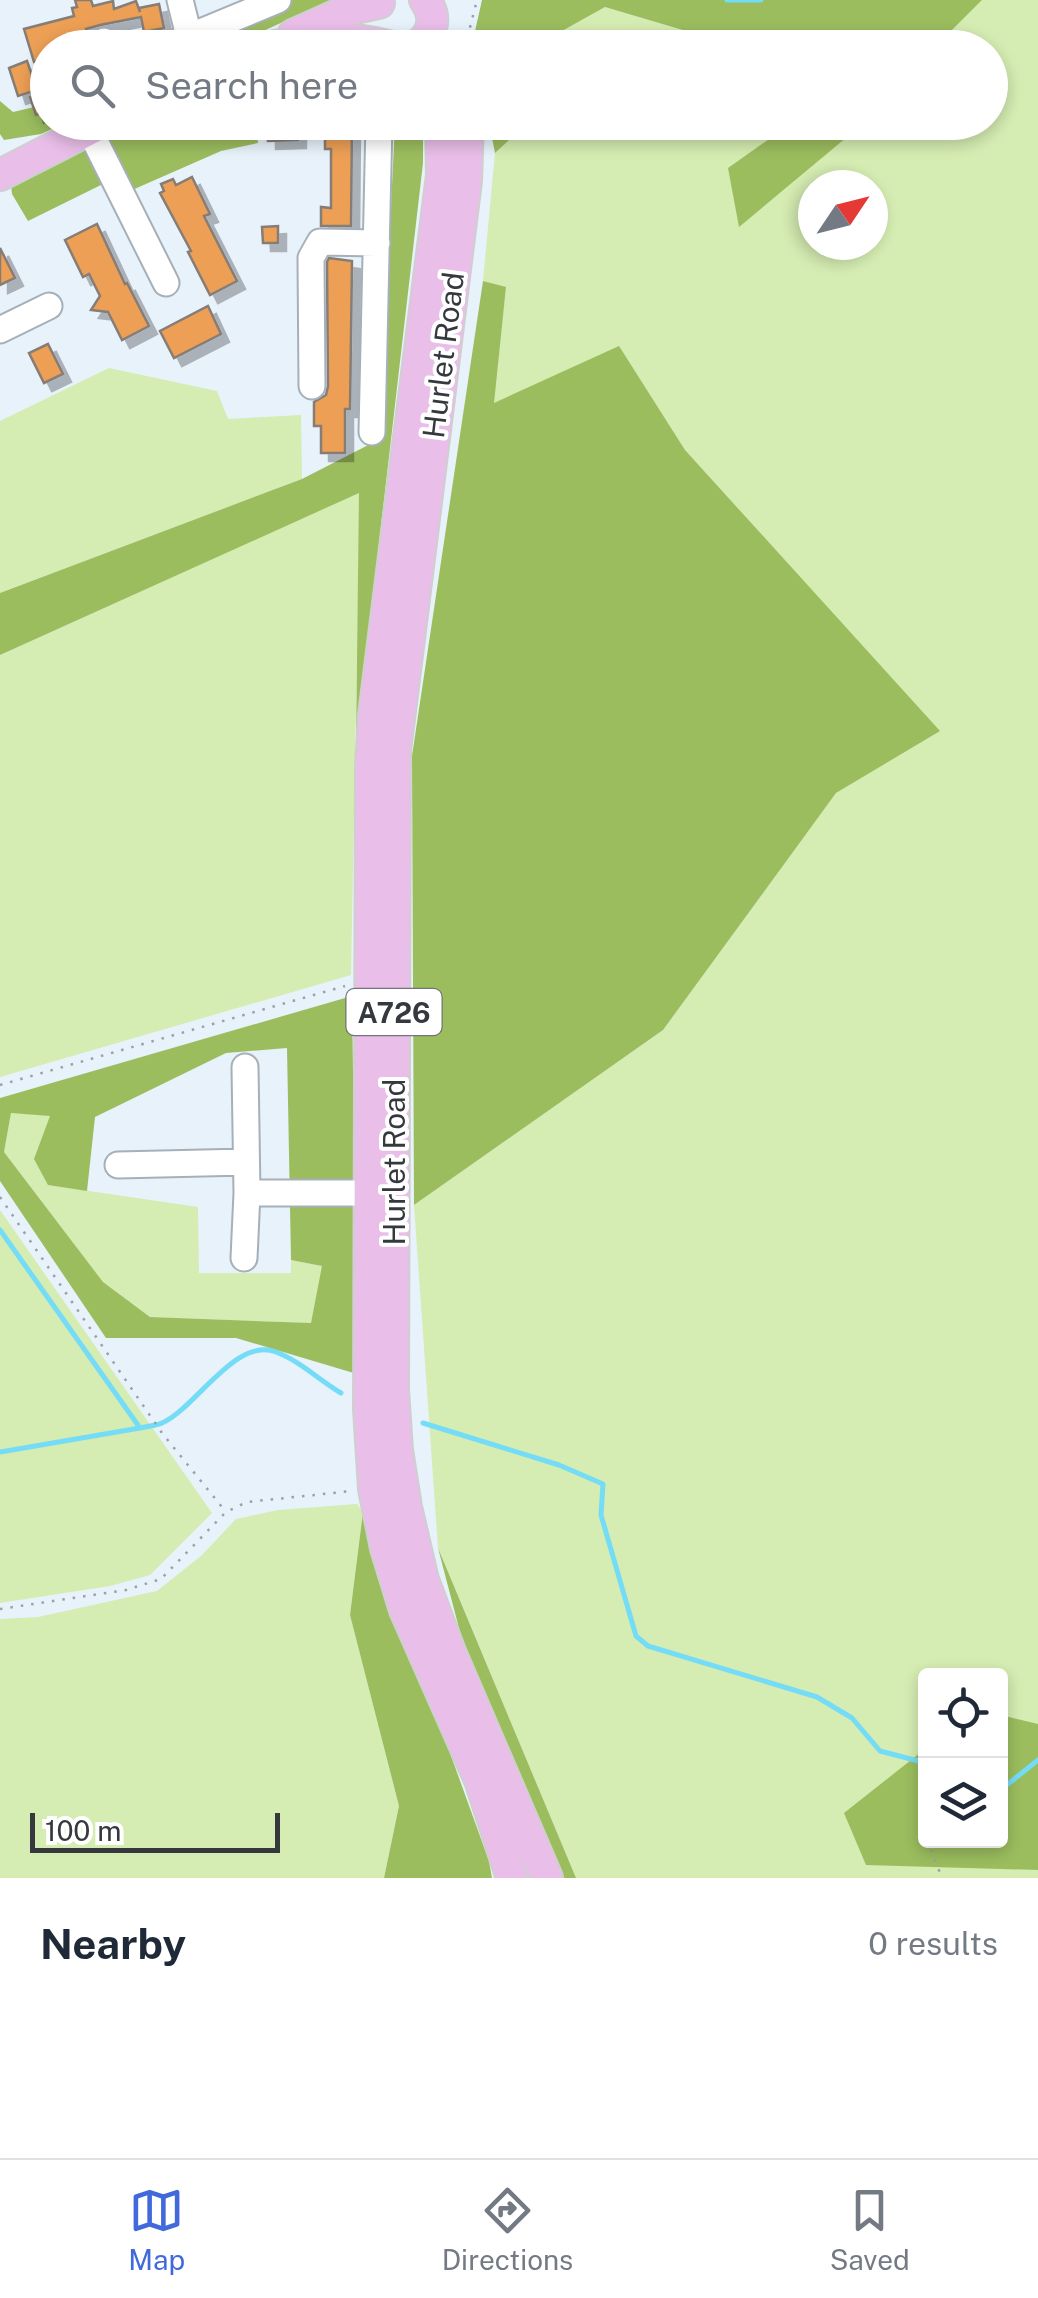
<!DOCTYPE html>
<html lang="en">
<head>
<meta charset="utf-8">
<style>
	:root { --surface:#fff; --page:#f6f6f7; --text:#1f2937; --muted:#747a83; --line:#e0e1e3; --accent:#4269db }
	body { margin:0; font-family:"Public Sans",sans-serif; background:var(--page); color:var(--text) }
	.controls { position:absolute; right:30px; bottom:30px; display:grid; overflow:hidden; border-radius:10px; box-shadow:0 5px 15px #0003 }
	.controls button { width:90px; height:90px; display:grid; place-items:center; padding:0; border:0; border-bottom:2px solid var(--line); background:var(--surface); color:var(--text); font:50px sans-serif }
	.compass { position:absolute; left:798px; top:170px; width:90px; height:90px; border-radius:50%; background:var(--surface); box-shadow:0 5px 15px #0003; rotate:55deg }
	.scale { position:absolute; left:30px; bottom:25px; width:250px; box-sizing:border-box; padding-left:10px; border:5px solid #35393d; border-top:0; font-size:28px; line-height:35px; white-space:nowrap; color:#35393d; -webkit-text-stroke:8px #fff; paint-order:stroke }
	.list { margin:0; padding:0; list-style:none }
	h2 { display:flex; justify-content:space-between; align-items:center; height:130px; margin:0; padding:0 40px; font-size:42px }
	h2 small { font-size:32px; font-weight:400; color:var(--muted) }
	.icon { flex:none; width:55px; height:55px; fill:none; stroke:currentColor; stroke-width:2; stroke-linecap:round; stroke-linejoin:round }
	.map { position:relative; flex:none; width:1038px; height:1878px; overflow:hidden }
	.search { position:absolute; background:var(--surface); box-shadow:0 5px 15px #0003; left:30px; right:30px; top:30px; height:110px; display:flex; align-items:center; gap:25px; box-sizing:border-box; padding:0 35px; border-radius:55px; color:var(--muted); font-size:38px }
	.sheet { height:280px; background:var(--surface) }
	nav { display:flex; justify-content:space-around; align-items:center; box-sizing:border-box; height:140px; border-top:2px solid var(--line); background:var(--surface); font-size:28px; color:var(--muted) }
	nav a { display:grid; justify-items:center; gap:5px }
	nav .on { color:var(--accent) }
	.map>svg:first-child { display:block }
</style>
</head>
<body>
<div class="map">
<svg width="1038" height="1878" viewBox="0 0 1038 1878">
	<defs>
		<filter id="shadow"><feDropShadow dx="8" dy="8" stdDeviation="0" flood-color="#0004"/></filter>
	</defs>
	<rect width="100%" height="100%" fill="#e8f2fb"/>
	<path fill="#d5ecb2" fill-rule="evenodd" d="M982,0H1038V1878H576L438,1548L414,1205L663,1030L836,793L939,731L685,450L619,347L493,404L506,288L483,281L495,153L528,123H793L728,168L847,137L862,123L990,122V48L935,47ZM813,185H873V245H813ZM926,1676H1000V1840H926Z
		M605,7L740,47L552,48L553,36Z
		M834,30L851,47L764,48Z
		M109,368L217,391L228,419L301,415L302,479L0,593V421Z
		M360,492L351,975L0,1077V655Z
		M11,1113L50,1115L48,1185L198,1207L199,1273H291V1260L323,1266L311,1323L150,1317L103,1282L4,1152Z
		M0,1210L212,1513L150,1575L110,1586L0,1603Z
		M357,1504L363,1512L350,1615L399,1806L384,1878H0V1619L38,1617L157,1591L201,1556L236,1519L278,1510Z"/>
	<path fill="#9bbd5e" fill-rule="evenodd" d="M288,0H331L228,47L181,48Z
		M482,0H982L935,47H851L834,30L764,47H740L605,7L553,36L552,47H474L473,40Z
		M0,101L13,112L47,104L48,122L65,123L41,134L4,140L0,134Z
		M793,122L862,123L847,137L739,227L728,168Z
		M136,123H256L258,143L221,151L114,198L105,183L28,221L12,194L11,185Z
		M395,123H423V163L356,742L359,493L0,655V593L302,479L380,439Z
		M489,123V122L528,123L495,153Z
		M483,281L506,287L494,403L619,346L685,450L940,731L836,793L663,1030L414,1205L412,756Z
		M352,996L357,1374L236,1338H106L0,1181V1098ZM287,1048L291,1260L322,1266L311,1323L150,1317L103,1282L4,1152L11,1113L50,1116L34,1159L48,1185L87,1191L95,1117L226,1053Z
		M363,1512L489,1861L492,1878H384L399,1806L350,1615Z
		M438,1548L576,1878H561L465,1651Z
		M1001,1715L1038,1724V1870L866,1865L844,1813L925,1749L926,1840H1000Z"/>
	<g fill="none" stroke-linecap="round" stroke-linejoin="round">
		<path stroke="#74dcf7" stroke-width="5" d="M727,0H761
			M0,1230L140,1428C147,1426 156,1426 162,1423C196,1408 236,1336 276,1352C300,1361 319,1380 341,1393
			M423,1423L559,1465L603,1484L601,1515L636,1636L648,1646L817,1697L852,1718L880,1751L926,1763
			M0,1452L140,1428
			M1000,1782L1008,1784L1038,1760"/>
	</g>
	<path fill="#ed9f54" stroke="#867d76" stroke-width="2.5" filter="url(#shadow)" d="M75,0H91L93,6L113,1L114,9L136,1L140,12L139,8L159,4L164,28L144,32L141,17L100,25L86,29L88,39L60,45L61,48H48V58L34,62L24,29L74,16L72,8L77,7Z
		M27,61L37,90L18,96L9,68Z
		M48,91V111L36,115L30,97Z
		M268,122H298V140L268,141Z
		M325,124H352L351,226H321V207L331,208V149H325Z
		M192,177L210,214L204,216L237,281L210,295L188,252L191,251L160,193L164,191L161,184L173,179L176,185Z
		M97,224L125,284L127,283L149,326L122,340L108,312L91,310L100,296L89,274L83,277L65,240Z
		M278,226V243H263L262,227Z
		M0,248L15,278L0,285Z
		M329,258L352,261L350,409H345V453H321V426H314V402L326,395L328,386L327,262Z
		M208,306L221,334L174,358L160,331Z
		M48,344L63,374L44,383L29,353Z"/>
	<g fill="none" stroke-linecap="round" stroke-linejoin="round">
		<g stroke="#a6b0b8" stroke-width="29">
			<path id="minor" d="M180,0L189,36
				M104,41L106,48
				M162,48L278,0
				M89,129L166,283
				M0,330L49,306
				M312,386L311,258L320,242L377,243
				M372,432L379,122
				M118,1165L246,1162
				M247,1193H369
				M244,1258L247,1193L245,1067"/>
		</g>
		<g stroke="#cfcfd0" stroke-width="34">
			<path id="major" d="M293,35L351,9L379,3
				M270,47C311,38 347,35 388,46
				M413,48C433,37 438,18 425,0
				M441,122L442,175L374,715L371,766L369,1409L374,1489L386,1548L405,1610L480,1780L512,1878
				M468,122L466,181L395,751L393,1390L397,1450L406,1507L423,1580L450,1652L547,1878
				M0,175L104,122"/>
		</g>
		<path stroke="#9aa1a8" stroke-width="2.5" stroke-dasharray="2.5 8" stroke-linecap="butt" d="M467,48L466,43L477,0
			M0,1085L345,986
			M0,1197L162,1433L226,1512
			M0,1609L126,1590L161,1579L226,1512L247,1502L352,1491
			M925,1831L926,1834
			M927,1840L942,1878"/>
		<use href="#minor" stroke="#fff" stroke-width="25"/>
		<use href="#major" stroke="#e9bee8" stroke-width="30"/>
	</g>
	<g text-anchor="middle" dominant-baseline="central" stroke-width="8" stroke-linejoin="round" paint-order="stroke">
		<rect fill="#fff" stroke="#727477" stroke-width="2.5" x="346.5" y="989" width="95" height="46" rx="8"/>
		<g font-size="28" font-weight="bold" fill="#35393d">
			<text x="394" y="1012">A726</text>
		</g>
		<g font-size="30" fill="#35393d" stroke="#fff">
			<text transform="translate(443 355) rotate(-83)">Hurlet Road</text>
			<text transform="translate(394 1162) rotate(-90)">Hurlet Road</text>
		</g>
	</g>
</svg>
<div class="controls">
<button><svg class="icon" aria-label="locate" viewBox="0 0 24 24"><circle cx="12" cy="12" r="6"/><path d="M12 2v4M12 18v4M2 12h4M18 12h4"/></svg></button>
<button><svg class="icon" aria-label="layers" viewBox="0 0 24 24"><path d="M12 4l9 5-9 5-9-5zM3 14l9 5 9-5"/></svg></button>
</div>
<svg class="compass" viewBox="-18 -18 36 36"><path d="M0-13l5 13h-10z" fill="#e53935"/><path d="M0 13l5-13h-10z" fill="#747a83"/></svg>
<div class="scale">100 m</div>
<div class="search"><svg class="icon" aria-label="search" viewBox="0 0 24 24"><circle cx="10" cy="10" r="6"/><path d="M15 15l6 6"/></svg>Search here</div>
</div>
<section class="sheet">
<h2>Nearby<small>0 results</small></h2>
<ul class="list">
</ul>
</section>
<nav>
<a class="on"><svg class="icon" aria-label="map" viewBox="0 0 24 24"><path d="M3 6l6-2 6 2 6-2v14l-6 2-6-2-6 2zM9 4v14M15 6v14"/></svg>Map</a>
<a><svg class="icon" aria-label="directions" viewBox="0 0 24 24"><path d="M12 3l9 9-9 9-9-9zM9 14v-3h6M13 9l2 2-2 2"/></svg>Directions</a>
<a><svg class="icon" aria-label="saved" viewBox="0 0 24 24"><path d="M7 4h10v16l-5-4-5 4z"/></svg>Saved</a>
</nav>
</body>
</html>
